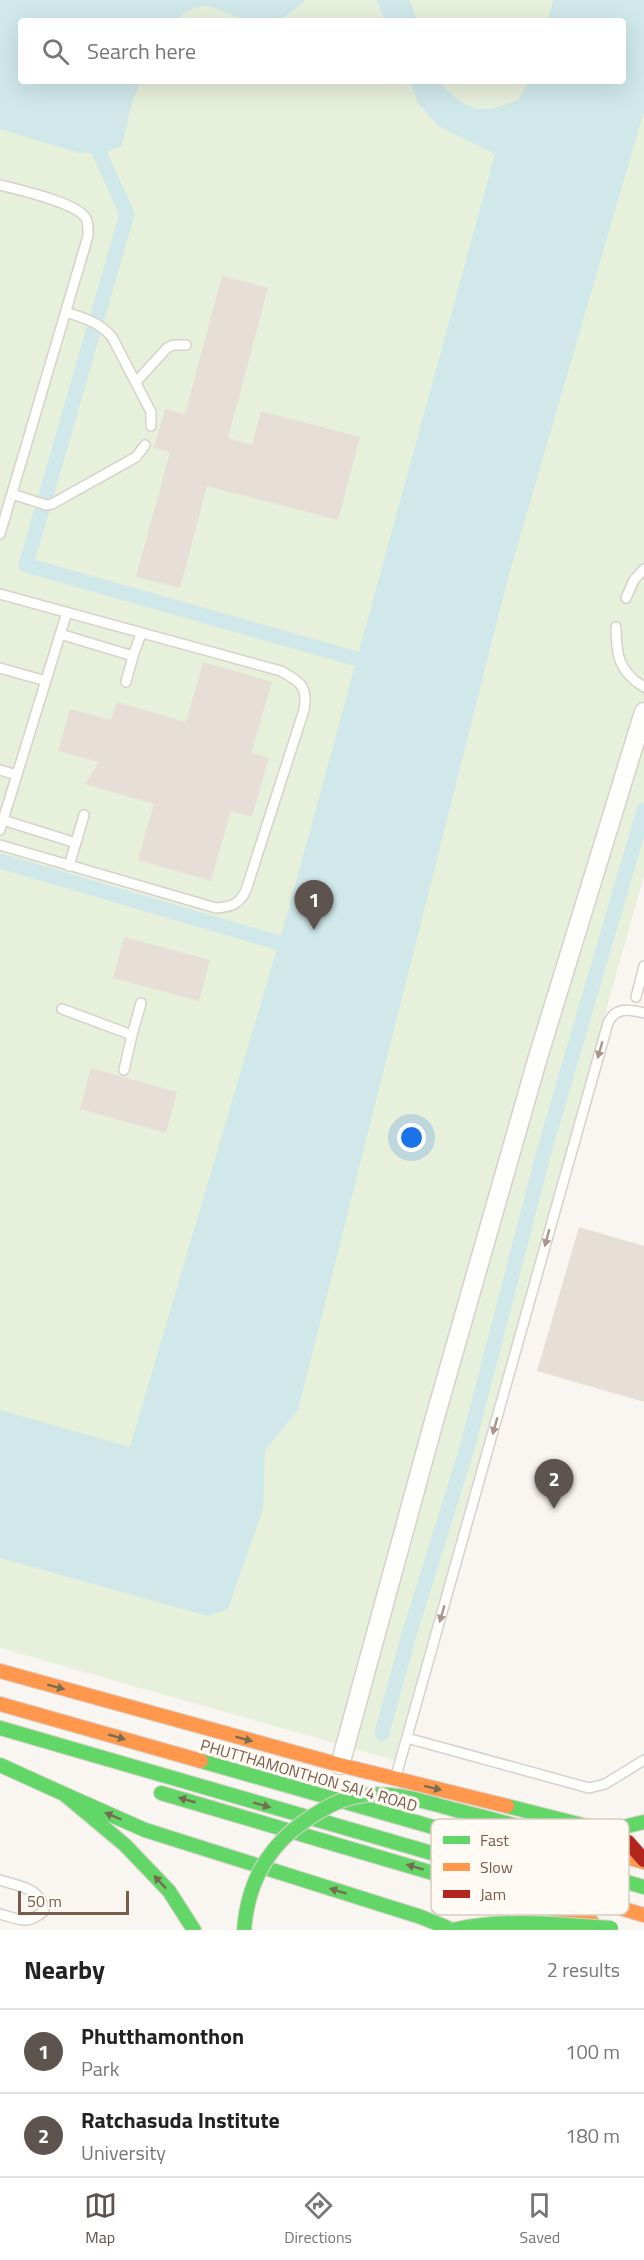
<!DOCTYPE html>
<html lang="en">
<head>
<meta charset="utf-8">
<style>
	:root { --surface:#fff; --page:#f2f2f2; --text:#222; --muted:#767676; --line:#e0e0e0; --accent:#5d544f }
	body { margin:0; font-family:"Titillium Web",sans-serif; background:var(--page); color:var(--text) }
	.scale { position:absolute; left:18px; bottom:15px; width:111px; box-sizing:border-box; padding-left:6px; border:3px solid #7a5c4d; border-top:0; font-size:16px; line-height:21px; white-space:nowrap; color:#7a5c4d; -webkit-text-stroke:4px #fffaf3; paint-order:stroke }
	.you { position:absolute; left:412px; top:1138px; width:21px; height:21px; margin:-15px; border:4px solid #fff; border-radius:50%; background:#1a73e8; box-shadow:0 0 0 9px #1a73e833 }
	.badge { display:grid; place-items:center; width:39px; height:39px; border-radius:50%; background:var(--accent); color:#fff; font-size:20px; font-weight:700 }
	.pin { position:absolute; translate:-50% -50px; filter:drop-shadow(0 2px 3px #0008) }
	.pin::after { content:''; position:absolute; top:32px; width:21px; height:18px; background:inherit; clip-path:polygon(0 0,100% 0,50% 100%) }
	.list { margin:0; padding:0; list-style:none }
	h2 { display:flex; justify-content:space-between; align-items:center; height:78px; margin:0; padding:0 24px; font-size:26px }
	h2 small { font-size:20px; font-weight:400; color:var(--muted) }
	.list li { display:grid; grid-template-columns:39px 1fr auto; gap:18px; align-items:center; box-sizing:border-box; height:84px; padding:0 24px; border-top:2px solid var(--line) }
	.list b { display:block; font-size:22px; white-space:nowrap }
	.list p { margin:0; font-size:20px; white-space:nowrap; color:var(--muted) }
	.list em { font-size:20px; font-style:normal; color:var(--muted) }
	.icon { flex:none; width:33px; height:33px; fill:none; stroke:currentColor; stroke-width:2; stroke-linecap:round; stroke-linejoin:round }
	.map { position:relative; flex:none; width:644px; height:1930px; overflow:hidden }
	.search { position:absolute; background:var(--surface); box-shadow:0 6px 24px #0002; left:18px; right:18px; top:18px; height:66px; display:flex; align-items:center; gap:15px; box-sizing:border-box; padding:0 21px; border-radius:6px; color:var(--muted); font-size:22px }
	.sheet { height:246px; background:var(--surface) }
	nav { display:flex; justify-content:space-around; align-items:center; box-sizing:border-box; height:84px; border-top:2px solid var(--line); background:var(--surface); font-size:16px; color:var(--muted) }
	nav a { display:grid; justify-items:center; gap:3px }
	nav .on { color:var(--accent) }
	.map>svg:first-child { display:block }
</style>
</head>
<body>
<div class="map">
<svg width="644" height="1930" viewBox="0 0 644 1930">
	<rect width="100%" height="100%" fill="#f9f5f0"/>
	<path fill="#e7f0db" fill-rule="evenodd" d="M0,0H644V876L394,1760L0,1648ZM21,21H623V81H21Z"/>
	<path fill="#d0e8ea" d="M0,0H305C281,26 260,25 229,14C223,12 214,7 207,6C195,6 183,12 175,21H21V81H141L133,99L122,146L100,154L79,153L0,129Z
		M377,0H410L417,21H385Z
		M553,0H644V111L508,578L298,1410L265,1450L263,1509L228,1609L208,1616L0,1558V1410L130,1447L288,911L495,154L438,126L418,103L410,81H440C444,88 450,93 456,98C478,116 494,109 518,100L529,81H623V21H548Z"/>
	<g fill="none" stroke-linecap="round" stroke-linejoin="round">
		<path stroke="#d0e8ea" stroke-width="15" d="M100,154L127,214L26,565L357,659
			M0,861L279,943
			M382,1733L408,1638L467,1448L545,1148L644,810"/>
	</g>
	<path fill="#e6ded7" d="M222,276L268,288L228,438L252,445L261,411L360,437L338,520L207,486L180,588L136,577L170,452L154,448L165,409L185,414Z
		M203,662L272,682L251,753L269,758L252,817L231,811L211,881L138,860L154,804L85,784L99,762L58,751L70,709L111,720L117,702L186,722Z
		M124,937L210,960L199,1001L113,978Z
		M91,1068L177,1092L166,1133L80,1109Z
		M579,1227L644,1246V1402L537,1371Z"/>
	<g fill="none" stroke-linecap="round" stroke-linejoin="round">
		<g stroke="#d7d1cb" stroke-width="12">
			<path id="lane" d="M0,185C19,190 74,202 85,217C89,223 88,229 88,236L0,534
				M66,312C84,318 99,322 112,337L151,412V426
				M136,382L167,348L173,345H186
				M12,494L46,505L52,504L136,457L145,445
				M0,594L281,671C301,682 308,687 304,710L246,890C240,904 231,907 216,908L0,845
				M626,598L634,580L644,569
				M616,627C616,655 619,672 644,687
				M60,634L133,656L141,634
				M0,668L46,681
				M126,682L133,656
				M0,770L17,775
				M3,820L76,843
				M0,830L67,612
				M69,866L84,815
				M636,997L644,966
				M62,1009L132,1035L124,1070
				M132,1035L141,1003
				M407,1738L589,1788L605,1784L644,1760
				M396,1776L608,1023C615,1007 629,1009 644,1013
				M0,1880C20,1887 41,1887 44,1911C27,1925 20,1920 0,1914"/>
		</g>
		<g stroke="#d7d1cb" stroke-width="21">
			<path id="street" d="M340,1765L434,1421L538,1057L644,712"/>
		</g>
		<g stroke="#d9d2cb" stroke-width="16">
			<path id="fast" d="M0,1728L480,1867
				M201,1761L644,1887
				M0,1765L64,1794L125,1845L169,1891L194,1930
				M161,1793L443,1876
				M64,1794L145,1830L421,1917L453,1930
				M507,1806L606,1831L644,1822"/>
		</g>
		<g stroke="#d9d2cb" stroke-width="16">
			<path id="slow" d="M0,1671L340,1765L507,1806
				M0,1704L201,1761
				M550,1835L644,1862
				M480,1867L644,1915
				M443,1876L543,1905L592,1922"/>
		</g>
		<g stroke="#d9d2cb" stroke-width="16">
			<path id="jam" d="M606,1831L628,1842L644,1860"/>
		</g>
		<use href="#lane" stroke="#fefefd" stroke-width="9"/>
		<use href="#street" stroke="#fefefd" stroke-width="18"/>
		<use href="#fast" stroke="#63d668" stroke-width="14"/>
		<use href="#slow" stroke="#ff974d" stroke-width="14"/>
		<use href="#jam" stroke="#b3261e" stroke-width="14"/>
		<g stroke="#d9d2cb" stroke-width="16" stroke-linecap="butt">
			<path id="fast-bridge" d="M244,1930C247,1891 262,1856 293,1830C312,1815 334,1800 358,1796C390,1790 422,1801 452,1809C485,1817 517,1826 550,1835
				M452,1930C505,1918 557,1924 611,1928"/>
		</g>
		<use href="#fast-bridge" stroke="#63d668" stroke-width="14"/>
	</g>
	<defs><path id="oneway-solid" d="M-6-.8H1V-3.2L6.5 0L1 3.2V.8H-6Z" transform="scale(1.5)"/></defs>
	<g fill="#a8958b">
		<use href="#oneway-solid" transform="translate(600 1050) rotate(106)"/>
		<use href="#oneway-solid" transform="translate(547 1238) rotate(105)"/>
		<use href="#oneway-solid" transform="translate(495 1426) rotate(106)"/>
		<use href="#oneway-solid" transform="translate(442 1614) rotate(106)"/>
	</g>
	<g fill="#776e51">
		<use href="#oneway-solid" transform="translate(56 1687) rotate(15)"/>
		<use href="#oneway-solid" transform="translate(117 1737) rotate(16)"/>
		<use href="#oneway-solid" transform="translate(244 1739) rotate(15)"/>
		<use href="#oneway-solid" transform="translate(433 1788) rotate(14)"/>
		<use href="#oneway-solid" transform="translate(187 1800) rotate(-164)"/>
		<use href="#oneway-solid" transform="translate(262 1805) rotate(16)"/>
		<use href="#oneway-solid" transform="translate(113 1816) rotate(-157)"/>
		<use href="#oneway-solid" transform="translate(415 1867) rotate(-164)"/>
		<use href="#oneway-solid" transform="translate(160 1882) rotate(-133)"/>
		<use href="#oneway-solid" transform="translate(338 1891) rotate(-163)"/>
	</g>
	<g text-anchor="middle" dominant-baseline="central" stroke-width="6" stroke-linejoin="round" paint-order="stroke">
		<g font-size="16" fill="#7a5c4d" stroke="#fffaf3">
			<text transform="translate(309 1775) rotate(16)">PHUTTHAMONTHON SAI 4 ROAD</text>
		</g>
	</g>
	<rect x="431" y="1819" width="198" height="96" rx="9" fill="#fffaf3" stroke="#d7cbc1" stroke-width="1.5"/>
	<rect x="443" y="1836" width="27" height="8" fill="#63d668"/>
	<rect x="443" y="1863" width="27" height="8" fill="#ff974d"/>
	<rect x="443" y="1890" width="27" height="8" fill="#b3261e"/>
	<g font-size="16" fill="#7a5c4d">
		<text x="480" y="1846">Fast</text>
		<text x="480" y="1873">Slow</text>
		<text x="480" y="1900">Jam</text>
	</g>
</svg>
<div class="scale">50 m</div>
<div class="you"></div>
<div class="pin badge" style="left:314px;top:930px">1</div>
<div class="pin badge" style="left:554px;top:1509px">2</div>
<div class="search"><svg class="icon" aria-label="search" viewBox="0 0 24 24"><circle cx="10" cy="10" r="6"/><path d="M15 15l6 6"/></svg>Search here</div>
</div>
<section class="sheet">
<h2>Nearby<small>2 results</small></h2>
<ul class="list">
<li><span class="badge">1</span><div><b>Phutthamonthon</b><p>Park</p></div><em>100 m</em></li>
<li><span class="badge">2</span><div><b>Ratchasuda Institute</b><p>University</p></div><em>180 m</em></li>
</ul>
</section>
<nav>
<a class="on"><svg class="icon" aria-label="map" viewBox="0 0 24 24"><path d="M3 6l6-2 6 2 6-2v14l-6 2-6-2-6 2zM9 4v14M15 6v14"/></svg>Map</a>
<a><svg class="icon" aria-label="directions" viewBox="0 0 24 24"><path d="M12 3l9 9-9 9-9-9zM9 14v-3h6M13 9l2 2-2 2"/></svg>Directions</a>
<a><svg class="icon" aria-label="saved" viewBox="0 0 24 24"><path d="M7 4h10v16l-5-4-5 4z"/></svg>Saved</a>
</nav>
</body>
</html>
